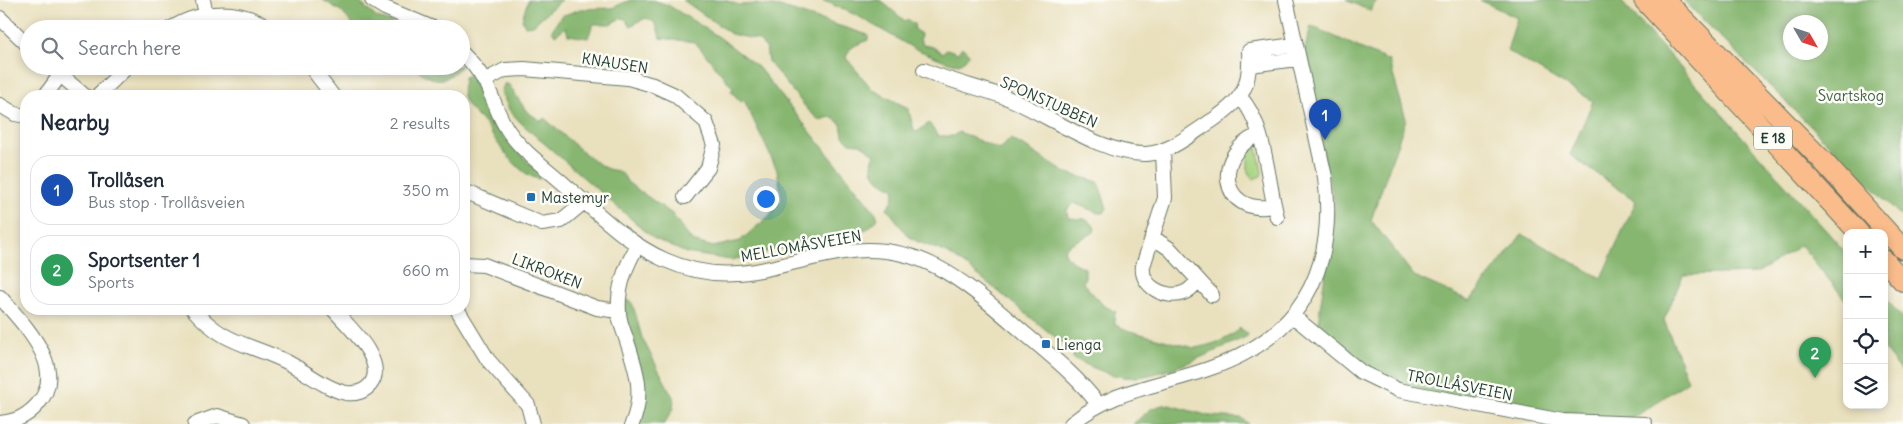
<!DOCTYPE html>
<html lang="en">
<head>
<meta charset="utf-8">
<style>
	:root { --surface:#fff; --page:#f6f6f7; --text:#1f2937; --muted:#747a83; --line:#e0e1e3; --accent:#0f766e }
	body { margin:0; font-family:Delius,sans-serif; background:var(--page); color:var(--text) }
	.controls { position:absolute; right:15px; bottom:15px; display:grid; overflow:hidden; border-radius:10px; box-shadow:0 2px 8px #0003 }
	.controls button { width:45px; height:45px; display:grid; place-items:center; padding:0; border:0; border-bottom:1px solid var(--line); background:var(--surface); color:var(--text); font:25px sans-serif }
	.compass { position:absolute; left:1783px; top:15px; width:45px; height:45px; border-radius:50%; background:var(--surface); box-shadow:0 2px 8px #0003; rotate:129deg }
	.you { position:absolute; left:765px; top:198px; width:18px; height:18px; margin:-12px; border:4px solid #fff; border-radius:50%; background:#1a73e8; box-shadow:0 0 0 8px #1a73e833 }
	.badge { display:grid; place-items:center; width:32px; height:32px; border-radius:50%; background:var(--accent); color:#fff; font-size:16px; font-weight:700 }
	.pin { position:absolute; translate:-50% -41px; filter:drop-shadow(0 1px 2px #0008) }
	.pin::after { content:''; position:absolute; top:26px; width:18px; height:15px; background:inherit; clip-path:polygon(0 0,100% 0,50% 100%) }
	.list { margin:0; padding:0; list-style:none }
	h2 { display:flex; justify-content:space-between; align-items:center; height:65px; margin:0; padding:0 20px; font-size:21px }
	h2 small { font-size:16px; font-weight:400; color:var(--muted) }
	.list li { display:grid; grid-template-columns:32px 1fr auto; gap:15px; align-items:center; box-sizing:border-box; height:70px; margin:0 10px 10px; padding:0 10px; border:1px solid var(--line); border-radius:20px }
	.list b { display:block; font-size:19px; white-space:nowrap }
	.list p { margin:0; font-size:16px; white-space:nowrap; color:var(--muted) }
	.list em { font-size:16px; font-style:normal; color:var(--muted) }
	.icon { flex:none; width:28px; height:28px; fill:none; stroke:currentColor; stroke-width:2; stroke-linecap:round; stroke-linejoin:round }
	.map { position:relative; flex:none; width:1903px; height:424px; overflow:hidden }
	.search { position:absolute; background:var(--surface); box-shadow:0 2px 8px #0003; left:20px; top:20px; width:450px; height:55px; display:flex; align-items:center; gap:12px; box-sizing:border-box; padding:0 18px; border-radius:28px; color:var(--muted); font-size:19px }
	.panel { position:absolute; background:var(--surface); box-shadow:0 2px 8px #0003; left:20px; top:90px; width:450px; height:225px; border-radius:20px }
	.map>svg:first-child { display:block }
</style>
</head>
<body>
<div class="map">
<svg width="1903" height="424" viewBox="0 0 1903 424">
	<rect width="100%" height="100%" fill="#fdfcf7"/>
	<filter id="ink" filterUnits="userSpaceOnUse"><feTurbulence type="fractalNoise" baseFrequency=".02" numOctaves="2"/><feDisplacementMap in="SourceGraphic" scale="10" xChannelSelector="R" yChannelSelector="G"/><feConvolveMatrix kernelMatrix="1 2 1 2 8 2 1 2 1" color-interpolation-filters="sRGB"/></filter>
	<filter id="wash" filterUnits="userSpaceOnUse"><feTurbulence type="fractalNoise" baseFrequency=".0096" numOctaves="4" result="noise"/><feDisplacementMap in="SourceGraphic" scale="20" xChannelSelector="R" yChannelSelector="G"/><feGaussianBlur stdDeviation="1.12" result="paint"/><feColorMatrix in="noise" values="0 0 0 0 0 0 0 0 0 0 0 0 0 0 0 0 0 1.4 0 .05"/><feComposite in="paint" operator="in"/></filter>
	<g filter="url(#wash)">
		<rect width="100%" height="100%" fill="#e9e0bd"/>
		<path fill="#a8d582" stroke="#64895b" d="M1257,148L1262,172L1261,176L1253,179L1248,172V150Z"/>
		<path fill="#86b670" stroke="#527a52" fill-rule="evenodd" d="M323,0H357L377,18L413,29H364L353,25L341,11Z
			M528,0H561L533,25L525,26L522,19Z
			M630,0H653L668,5L719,37L758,67L876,213L878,219L867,229L731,260L686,253L653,238L522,124L509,110L501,91L505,83L509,85L527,112L541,121L544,118C563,134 582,153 602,166C614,174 620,165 627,182L672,214L692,241L713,247L740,241L769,216L782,199L777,170L744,100L741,102L731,91L733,88L695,42L660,38C658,28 656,21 646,18L630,26L626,19L621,18L610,24H593L588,38L568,35L566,27L555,35L552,30L561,16L581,9L612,8Z
			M683,0H725L739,5L755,4L780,7L868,35V40C858,45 849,45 846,58L873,90L908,108L914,130L917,132L929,123L938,136H953L959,132L1000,150L1010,139L1024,146L1064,172L1098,182L1107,208L1104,213H1098L1074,203L1067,210L1068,218L1085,219L1095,226L1094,232C1084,239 1071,241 1064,250C1068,261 1075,264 1085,268V277L1083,283L1103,305L1116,312L1114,317L1115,324L1126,330L1194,348C1208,346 1230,340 1240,328L1247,333L1248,336C1216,350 1158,381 1123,377C1106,374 1088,366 1073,358L1074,349L1060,341L964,264L945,252L916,241L907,235L887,208L893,200L895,189C879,182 866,173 875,154L860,144L850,143L843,136L841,124L831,117L819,120L808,110L768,61L766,48L758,40L731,34Z
			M822,0H880L905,21L907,19L914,24L915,30L921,34L920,39L923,45L933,47L942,53L947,49L958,53L962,47L969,54L965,60L959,64L948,62L913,48L858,16Z
			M1346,0H1377L1370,11Z
			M1480,0H1620L1847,254V302L1801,245L1757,273L1683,275L1664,320L1688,381L1632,419L1551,420L1372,378L1317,330L1335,205L1302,59L1311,26L1389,61L1406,119L1371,220L1414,276L1470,301L1522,234L1601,278L1636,201L1570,155L1593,101L1507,51L1517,18Z
			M1683,0H1903V219L1897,212ZM1790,22H1820V52H1790Z
			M413,66H461C457,69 454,73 449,76C438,85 421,74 413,66Z
			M470,75L474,78L490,106L500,133L539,173L540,179C519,177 496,141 486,126C478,115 465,108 463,96C461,91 464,83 464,77Z
			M1884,297L1903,318V373L1884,349Z
			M624,300L630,301L633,305L642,338L674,399L673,409L664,424H638L644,410L645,397L624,319Z
			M1165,404L1210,416L1241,418L1249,424H1133L1151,409Z"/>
	</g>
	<g filter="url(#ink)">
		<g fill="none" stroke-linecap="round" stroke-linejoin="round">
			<g stroke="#667664" stroke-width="16">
				<path id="minor" d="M203,0L206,15
					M372,0L385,8L435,29
					M0,18L29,46
					M170,29C202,9 239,8 271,29
					M461,51C470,60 479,71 485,82C494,99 498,117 509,132C523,152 546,168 564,184C596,211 626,243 665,260C732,290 777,262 843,252C923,240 968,285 1024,333C1050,355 1077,376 1098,404
					M1250,65L1297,59
					M50,66L85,96
					M310,66L333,96
					M924,70C951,82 982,88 1010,99C1048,115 1106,156 1146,154C1172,152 1192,133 1213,120C1242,100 1251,87 1249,51L1294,45
					M484,81L505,70L524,69L628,78L653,85L675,95L706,122L714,145L708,168L685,197
					M45,96L60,75
					M97,96L128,66
					M1240,97C1266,124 1267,181 1277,217
					M0,105L15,114L26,116
					M1259,135C1213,152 1218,217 1274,206
					M1163,151L1165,198L1143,266C1140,286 1166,300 1183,293C1190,291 1194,285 1198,280
					M464,191L542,224L561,221L585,201
					M1152,237L1170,249L1212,295
					M464,264L484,265L597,308L618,311
					M0,297C23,324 70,369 37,405C26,417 16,421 0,423
					M193,309C225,345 245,342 285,361C304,370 324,388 346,393C355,394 364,392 370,385C389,362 347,325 333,309
					M457,309L488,360L528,405L533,424
					M1293,316L1361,372L1398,390L1563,421L1645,424
					M195,424L217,416L243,424
					M632,424C645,392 636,369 626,338C623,329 619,321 619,312C617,288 626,265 638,245
					M1071,424C1115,388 1157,387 1208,369C1300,338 1337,271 1325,177L1286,0"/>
			</g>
			<g stroke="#667664" stroke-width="22">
				<path id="highway" d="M1644,0L1859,233
					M1665,0L1822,160L1903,249
					M1884,260L1903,281"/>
			</g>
			<use href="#minor" stroke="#fff" stroke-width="14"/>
			<use href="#highway" stroke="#fabc8b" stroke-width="20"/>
		</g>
	</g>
	<g fill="#1f6fb2" stroke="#fdfcf7" stroke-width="2">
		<rect x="526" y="192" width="10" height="10" rx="2.5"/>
		<rect x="1041" y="339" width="10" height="10" rx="2.5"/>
	</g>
	<g text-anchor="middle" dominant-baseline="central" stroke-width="5" stroke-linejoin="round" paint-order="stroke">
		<rect fill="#fdfcf7" stroke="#62766e" stroke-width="1" x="1754" y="126.5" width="38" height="23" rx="4"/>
		<g font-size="14" font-weight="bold" fill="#1f3d34">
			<text x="1773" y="138">E 18</text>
		</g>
		<g font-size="15" fill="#1f3d34" stroke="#fdfcf7">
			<text transform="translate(615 63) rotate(9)">KNAUSEN</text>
			<text transform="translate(1049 102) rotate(24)">SPONSTUBBEN</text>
			<text transform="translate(801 246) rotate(-10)">MELLOMÅSVEIEN</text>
			<text transform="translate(547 271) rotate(21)">LIKROKEN</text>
			<text transform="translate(1460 385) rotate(11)">TROLLÅSVEIEN</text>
		</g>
		<g font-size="15" fill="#416348" stroke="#fdfcf7">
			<text x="1851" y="95">Svartskog</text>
		</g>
		<g font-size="15" fill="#1f3d34" stroke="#fdfcf7" text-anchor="start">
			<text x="541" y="197">Mastemyr</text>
			<text x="1056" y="344">Lienga</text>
		</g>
	</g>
</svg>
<div class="controls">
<button>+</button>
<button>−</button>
<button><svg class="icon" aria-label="locate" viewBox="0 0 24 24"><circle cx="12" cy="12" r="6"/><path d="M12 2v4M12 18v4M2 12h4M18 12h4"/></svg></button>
<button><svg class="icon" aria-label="layers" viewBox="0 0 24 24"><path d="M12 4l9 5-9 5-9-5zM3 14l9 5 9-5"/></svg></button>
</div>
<svg class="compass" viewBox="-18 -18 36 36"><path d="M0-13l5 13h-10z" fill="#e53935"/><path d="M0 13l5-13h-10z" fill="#747a83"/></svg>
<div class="you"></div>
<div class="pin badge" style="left:1325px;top:140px;background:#1a4fb4">1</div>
<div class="pin badge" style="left:1815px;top:378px;background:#2e9e5b">2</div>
<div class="search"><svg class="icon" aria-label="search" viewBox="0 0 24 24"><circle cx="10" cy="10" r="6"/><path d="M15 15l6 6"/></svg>Search here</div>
<section class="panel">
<h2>Nearby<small>2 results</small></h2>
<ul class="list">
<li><span class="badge" style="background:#1a4fb4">1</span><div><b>Trollåsen</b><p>Bus stop · Trollåsveien</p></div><em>350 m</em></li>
<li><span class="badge" style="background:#2e9e5b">2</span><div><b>Sportsenter 1</b><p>Sports</p></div><em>660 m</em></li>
</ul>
</section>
</div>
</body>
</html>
